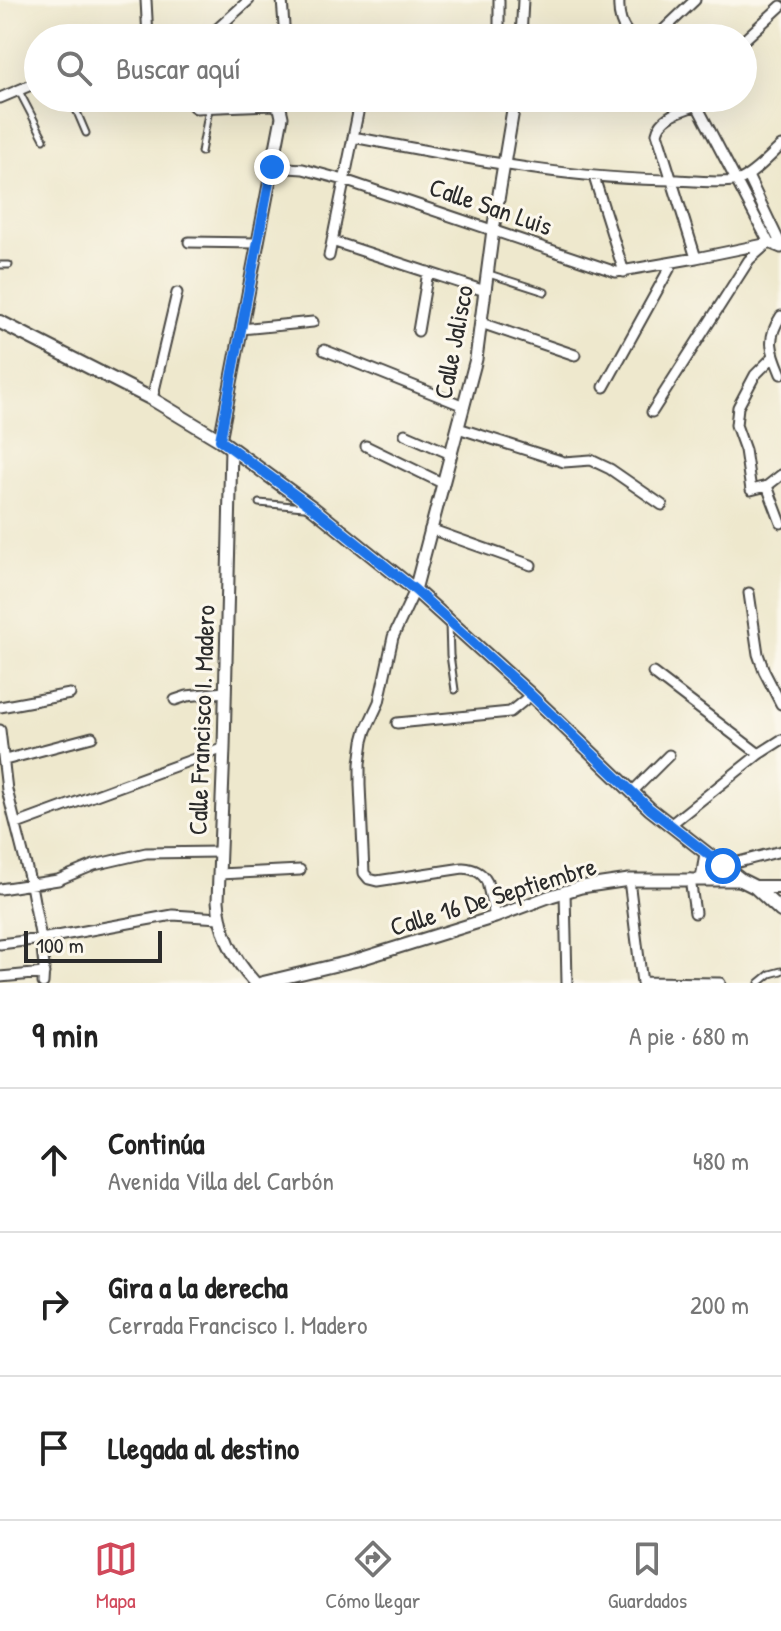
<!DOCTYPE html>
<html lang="es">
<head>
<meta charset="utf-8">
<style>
	:root { --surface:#fff; --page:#f6f6f6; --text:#222; --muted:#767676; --line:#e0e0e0; --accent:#d1495b }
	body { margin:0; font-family:"Patrick Hand",sans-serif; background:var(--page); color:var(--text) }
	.scale { position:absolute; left:24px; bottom:20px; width:138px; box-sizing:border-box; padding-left:8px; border:4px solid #2b2b2b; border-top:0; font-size:22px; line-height:28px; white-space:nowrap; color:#2b2b2b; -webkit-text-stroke:6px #fbf7ec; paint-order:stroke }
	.stop { position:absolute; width:24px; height:24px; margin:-18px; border:6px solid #1a73e8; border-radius:50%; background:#fff }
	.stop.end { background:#1a73e8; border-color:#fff; box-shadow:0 2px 8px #0008 }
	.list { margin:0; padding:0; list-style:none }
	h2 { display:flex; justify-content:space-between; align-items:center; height:104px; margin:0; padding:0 32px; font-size:34px }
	h2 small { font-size:26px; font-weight:400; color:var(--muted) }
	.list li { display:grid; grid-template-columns:52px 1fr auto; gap:24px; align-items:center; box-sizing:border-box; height:144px; padding:0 32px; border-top:2px solid var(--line) }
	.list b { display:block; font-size:30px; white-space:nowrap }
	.list p { margin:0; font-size:26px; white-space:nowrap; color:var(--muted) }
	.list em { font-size:26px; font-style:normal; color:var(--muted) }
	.icon { flex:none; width:44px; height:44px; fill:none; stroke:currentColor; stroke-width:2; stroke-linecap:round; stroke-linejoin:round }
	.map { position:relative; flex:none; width:781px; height:983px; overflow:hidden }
	.search { position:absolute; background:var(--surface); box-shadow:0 8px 32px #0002; left:24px; right:24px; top:24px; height:88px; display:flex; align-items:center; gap:20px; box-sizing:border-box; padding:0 28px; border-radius:44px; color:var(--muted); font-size:30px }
	.sheet { height:536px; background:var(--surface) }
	nav { display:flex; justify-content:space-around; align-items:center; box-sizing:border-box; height:112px; border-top:2px solid var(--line); background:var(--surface); font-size:22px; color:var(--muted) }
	nav a { display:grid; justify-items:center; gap:4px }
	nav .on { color:var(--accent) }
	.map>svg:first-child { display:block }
</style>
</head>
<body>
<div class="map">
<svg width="781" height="983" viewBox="0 0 781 983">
	<rect width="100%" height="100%" fill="#fbf7ec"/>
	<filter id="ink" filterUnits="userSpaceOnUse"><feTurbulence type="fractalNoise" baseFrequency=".0125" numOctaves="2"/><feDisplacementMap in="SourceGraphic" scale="16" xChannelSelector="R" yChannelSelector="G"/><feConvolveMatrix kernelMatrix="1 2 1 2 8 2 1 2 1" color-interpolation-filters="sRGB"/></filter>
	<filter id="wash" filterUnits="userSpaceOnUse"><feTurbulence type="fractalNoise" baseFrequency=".006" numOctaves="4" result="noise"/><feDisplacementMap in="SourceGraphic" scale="32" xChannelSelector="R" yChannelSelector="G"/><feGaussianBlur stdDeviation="1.8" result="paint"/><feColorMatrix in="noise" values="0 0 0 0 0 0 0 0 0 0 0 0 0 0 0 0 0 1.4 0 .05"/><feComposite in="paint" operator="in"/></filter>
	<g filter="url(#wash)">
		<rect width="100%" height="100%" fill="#eee8cd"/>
	</g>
	<g filter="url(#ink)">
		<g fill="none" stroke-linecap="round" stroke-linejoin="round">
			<g stroke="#484743" stroke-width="9">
				<path id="service" d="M19,91L44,139
					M71,98L86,133
					M201,152L209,109
					M0,265H9
					M489,274L545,292
					M259,503L304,507
					M449,623L450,655L455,690
					M759,983L770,974L781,971"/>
			</g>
			<g stroke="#484743" stroke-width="13">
				<path id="minor" d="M146,0L148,38
					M282,0L285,38
					M619,0C618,16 621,27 632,38
					M207,38L249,0
					M499,38V0
					M521,38L523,0
					M655,38L695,0
					M743,41L781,6
					M0,98L38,82
					M192,98L193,106L196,108L272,105L280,108L282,98
					M693,98L769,243
					M353,137C460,157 568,180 678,180C694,181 725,184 739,180C752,176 770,156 781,146
					M272,167L303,169L344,180L616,272L696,258L769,243L781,248
					M748,176L781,245
					M594,177L624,272
					M332,241L485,291
					M189,242L257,243
					M329,256L361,98
					M696,258L657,133C661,115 682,111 697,105
					M781,316C766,339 771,350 781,374
					M481,323L575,355
					M241,329L313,322
					M418,331L428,272
					M324,350L464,406
					M774,356L755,375L738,407L736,425L745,450L751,490L767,486L781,523
					M604,387L673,262
					M152,399L177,293
					M652,412L749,260L766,245
					M458,428L564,462L591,460L610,469L662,505
					M405,434L451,454
					M366,446L442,483
					M767,486L781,475
					M430,529L531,565
					M415,590L393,637L379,702L366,730L363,741L360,764V785L364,873L369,879L377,881L463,868C474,869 482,872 487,882L495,917
					M749,593L758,654L764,671L781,704
					M653,673L759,754
					M175,700L187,696L224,692
					M0,707L70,694
					M397,723L510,712L531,695
					M0,730L7,790L31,885L41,939L44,966L43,983
					M5,760L92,737
					M632,792L669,755
					M17,824L224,748
					M670,825L759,754L781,740
					M723,866L781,851
					M219,874L300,870
					M690,879L695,913
					M629,880L642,983
					M0,889L58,880L94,865L146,853L220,852
					M565,891L567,983
					M0,944L41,939L173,915L219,918
					M0,977L44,973
					M642,982L720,983"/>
			</g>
			<g stroke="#484743" stroke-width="15">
				<path id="tertiary" d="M220,440L282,117L280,108
					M231,448L224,748L218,901C220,932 234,960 255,983
					M415,590L476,359L493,230L515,98
					M702,879L706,853
					M261,983L357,960L495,917L551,896L581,887L629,880H741"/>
			</g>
			<g stroke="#484743" stroke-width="16">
				<path id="secondary" d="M0,322L152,399L220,440L313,508L415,590L531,695L650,809L741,880L755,887L781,911
					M755,887H781"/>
			</g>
			<use href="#service" stroke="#fff" stroke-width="5"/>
			<use href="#minor" stroke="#fff" stroke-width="9"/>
			<use href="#tertiary" stroke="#fff" stroke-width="11"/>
			<use href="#secondary" stroke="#fff" stroke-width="12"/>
		</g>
	</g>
	<g fill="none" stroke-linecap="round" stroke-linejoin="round" filter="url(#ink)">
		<path stroke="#1a73e8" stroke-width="10" d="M272,167L220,440L313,508L415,590L531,695L650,809L723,866"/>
	</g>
	<g text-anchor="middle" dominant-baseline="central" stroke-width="6" stroke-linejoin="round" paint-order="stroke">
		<g font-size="26" fill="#2b2b2b" stroke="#fbf7ec">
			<text transform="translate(491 206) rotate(19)">Calle San Luis</text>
			<text transform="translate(453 342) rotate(-79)">Calle Jalisco</text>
			<text transform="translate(201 720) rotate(-88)">Calle Francisco I. Madero</text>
			<text transform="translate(493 896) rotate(-17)">Calle 16 De Septiembre</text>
		</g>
	</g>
</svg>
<div class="scale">100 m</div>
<div class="stop" style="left:723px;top:866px"></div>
<div class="stop end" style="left:272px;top:167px"></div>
<div class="search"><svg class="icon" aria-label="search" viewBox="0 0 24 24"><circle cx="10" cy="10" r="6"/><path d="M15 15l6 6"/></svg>Buscar aquí</div>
</div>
<section class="sheet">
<h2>9 min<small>A pie · 680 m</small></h2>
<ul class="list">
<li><svg class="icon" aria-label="ahead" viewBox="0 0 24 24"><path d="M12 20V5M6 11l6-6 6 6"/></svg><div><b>Continúa</b><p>Avenida Villa del Carbón</p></div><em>480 m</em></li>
<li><svg class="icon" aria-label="right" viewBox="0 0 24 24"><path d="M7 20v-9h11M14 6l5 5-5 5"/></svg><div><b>Gira a la derecha</b><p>Cerrada Francisco I. Madero</p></div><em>200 m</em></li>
<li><svg class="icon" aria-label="arrive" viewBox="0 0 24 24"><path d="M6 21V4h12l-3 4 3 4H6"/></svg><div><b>Llegada al destino</b></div></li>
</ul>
</section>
<nav>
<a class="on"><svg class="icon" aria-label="map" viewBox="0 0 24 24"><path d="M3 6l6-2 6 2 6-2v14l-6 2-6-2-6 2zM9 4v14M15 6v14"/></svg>Mapa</a>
<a><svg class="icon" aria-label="directions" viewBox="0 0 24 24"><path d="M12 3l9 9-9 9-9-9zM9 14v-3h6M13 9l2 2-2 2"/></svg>Cómo llegar</a>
<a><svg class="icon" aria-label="saved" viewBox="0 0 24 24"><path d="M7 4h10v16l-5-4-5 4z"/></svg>Guardados</a>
</nav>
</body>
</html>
